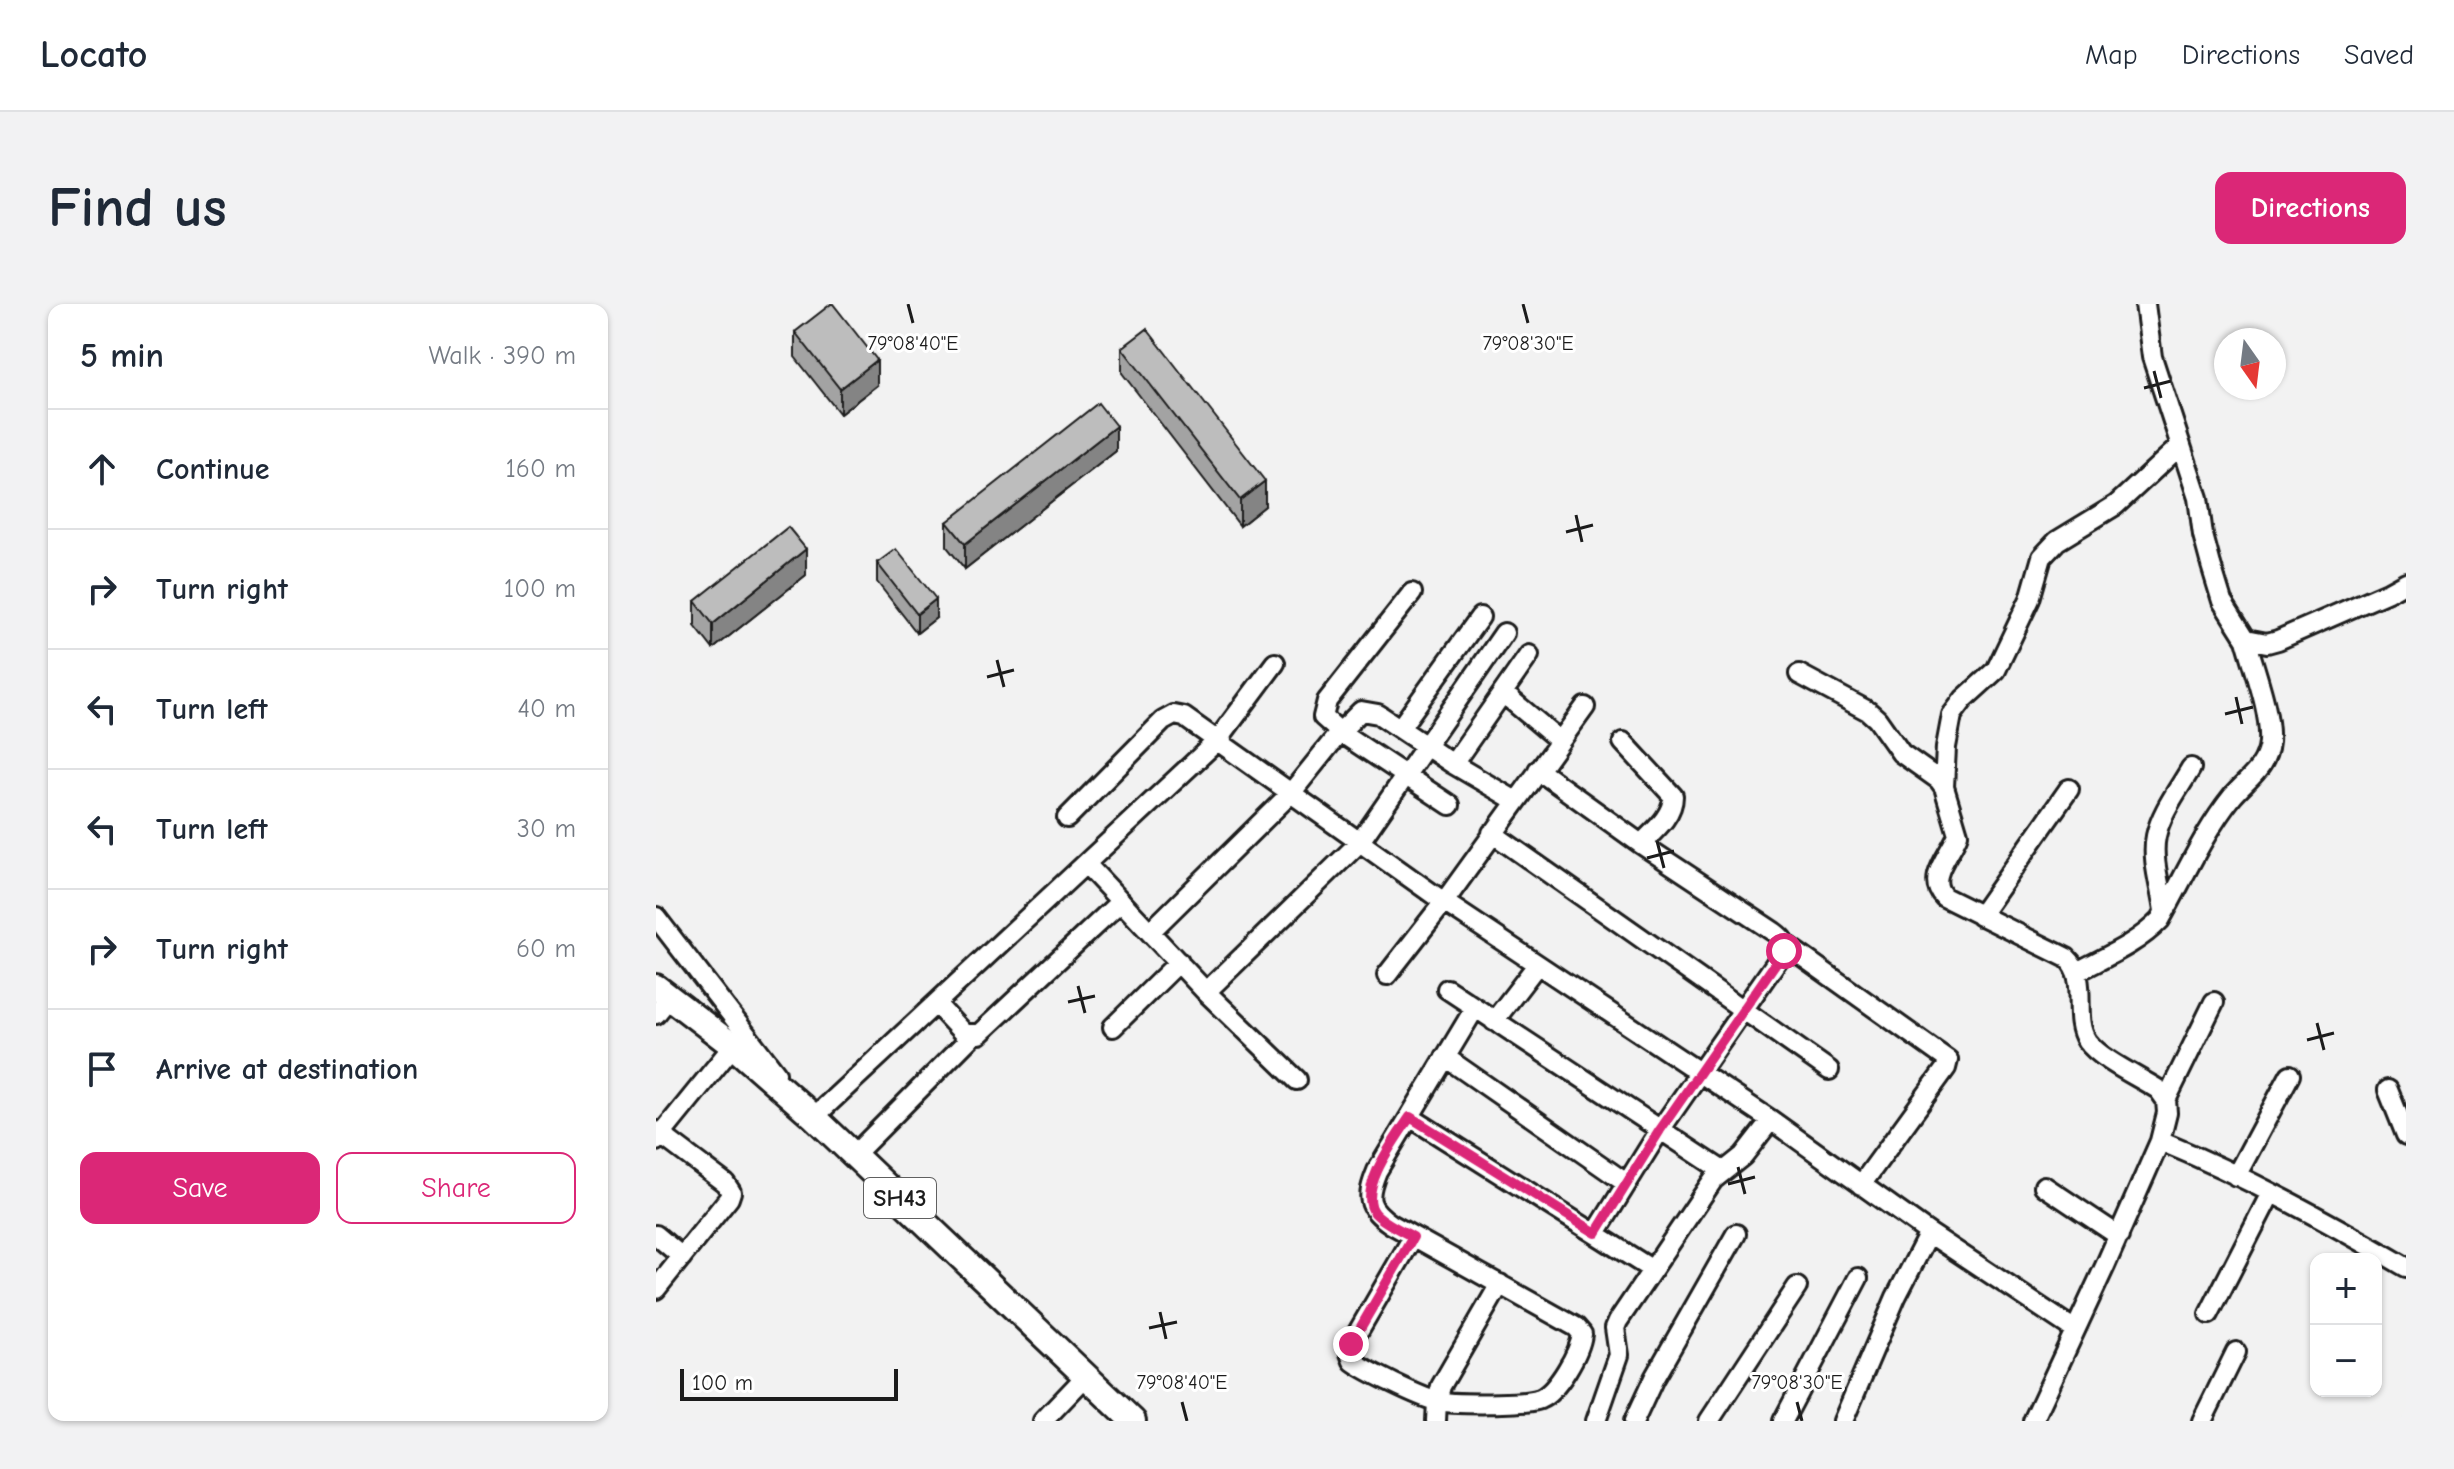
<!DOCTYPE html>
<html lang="en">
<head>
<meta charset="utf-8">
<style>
	:root { --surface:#fff; --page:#f2f2f3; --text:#1f2937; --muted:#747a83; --line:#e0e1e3; --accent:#db2777 }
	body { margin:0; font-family:"Comic Neue",sans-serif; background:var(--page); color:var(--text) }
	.controls { position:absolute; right:24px; bottom:24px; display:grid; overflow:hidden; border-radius:16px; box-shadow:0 2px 6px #0004 }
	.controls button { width:72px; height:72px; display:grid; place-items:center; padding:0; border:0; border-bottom:2px solid var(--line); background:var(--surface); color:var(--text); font:40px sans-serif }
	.compass { position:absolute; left:1558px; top:24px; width:72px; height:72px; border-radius:50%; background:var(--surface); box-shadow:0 2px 6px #0004; rotate:166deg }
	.scale { position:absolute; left:24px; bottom:20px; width:218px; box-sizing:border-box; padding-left:8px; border:4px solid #1c1c1c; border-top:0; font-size:22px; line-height:28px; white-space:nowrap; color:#1c1c1c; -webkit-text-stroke:6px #fff; paint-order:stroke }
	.stop { position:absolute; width:24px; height:24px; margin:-18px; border:6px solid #db2777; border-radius:50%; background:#fff }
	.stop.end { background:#db2777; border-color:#fff; box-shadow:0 2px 8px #0008 }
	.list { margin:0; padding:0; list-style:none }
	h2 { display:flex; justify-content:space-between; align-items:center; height:104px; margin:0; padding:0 32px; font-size:34px }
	h2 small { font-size:26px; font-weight:400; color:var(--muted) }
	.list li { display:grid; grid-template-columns:52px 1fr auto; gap:24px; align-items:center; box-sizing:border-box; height:120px; padding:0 32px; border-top:2px solid var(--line) }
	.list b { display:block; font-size:30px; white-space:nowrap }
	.list em { font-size:26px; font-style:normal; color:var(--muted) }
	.actions { display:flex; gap:16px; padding:24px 32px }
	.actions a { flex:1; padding:18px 0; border:2px solid var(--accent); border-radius:16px; text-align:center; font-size:28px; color:var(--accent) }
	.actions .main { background:var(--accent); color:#fff }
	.icon { flex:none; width:44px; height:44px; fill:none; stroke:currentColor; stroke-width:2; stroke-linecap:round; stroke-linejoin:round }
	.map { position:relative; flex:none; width:1750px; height:1117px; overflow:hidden; border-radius:16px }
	header { display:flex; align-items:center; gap:48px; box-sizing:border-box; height:112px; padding:0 40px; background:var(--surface); border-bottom:2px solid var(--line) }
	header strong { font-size:38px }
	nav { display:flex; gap:44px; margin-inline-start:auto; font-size:28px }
	.intro { display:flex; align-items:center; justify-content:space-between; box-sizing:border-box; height:192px; padding:0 48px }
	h1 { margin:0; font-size:56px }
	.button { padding:20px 36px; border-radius:16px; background:var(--accent); color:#fff; font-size:28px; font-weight:700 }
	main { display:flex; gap:48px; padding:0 48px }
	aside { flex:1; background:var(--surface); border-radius:16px; box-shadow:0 2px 6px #0004 }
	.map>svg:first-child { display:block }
</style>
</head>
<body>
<header>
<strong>Locato</strong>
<nav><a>Map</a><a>Directions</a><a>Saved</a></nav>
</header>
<div class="intro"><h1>Find us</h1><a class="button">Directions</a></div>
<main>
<aside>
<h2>5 min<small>Walk · 390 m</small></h2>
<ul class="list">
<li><svg class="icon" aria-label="ahead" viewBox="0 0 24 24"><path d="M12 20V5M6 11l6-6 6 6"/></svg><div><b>Continue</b></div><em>160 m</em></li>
<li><svg class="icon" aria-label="right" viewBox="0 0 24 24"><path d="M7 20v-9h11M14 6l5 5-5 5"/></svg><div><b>Turn right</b></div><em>100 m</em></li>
<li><svg class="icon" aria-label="left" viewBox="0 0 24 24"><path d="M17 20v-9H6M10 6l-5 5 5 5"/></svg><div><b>Turn left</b></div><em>40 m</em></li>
<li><svg class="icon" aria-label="left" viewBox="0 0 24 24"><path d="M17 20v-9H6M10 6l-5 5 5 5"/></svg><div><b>Turn left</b></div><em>30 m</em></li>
<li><svg class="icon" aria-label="right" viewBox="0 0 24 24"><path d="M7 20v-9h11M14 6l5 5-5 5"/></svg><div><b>Turn right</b></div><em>60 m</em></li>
<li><svg class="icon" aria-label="arrive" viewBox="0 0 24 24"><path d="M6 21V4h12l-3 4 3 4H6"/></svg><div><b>Arrive at destination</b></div></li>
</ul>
<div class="actions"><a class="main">Save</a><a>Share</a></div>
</aside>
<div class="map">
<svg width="1750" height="1117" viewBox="0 0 1750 1117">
	<rect width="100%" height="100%" fill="#f2f2f2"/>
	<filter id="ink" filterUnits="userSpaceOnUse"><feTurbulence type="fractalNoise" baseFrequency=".0125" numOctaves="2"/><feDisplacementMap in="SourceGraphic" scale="16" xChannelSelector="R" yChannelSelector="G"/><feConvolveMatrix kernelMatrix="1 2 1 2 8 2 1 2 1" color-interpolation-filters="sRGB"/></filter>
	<g filter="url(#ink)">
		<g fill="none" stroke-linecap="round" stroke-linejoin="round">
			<g stroke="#1c1c1c" stroke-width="24">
				<path id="minor" d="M1489,0L1496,53L1542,194L1547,231L1555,261L1566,297L1590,335L1611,339L1622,336L1732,288L1750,278
					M756,289L671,397L667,413L684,428L794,501
					M1143,370L1212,407L1221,415L1245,449L1283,476L1288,483L1302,530C1295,550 1269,574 1288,593L1411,654C1434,675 1415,713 1431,737C1445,756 1483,773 1503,786L1510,796L1511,809L1504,837L1449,962L1377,1117
					M847,389L904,437
					M744,424L824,313
					M967,438L1017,492C1017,512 998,527 985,540
					M797,460L873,351
					M882,466L985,540L1118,628C1126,634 1130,637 1128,647L1004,826L940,929
					M1288,483L1290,443L1296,411L1308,395L1340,366L1374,295L1386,253L1401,237L1460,201L1524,142
					M411,514L507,417L518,411L528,413L788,598L1115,816L1273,929L1419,1026
					M836,529L1173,766
					M430,560L550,688L641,776
					M1508,607C1505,584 1495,555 1500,532C1505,508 1523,485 1535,464
					M1324,612L1413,485
					M0,613L120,769
					M494,628L635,489L684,428L705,407L722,410L797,460L860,497
					M1129,640L1292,756L1290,764L1205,881
					M1421,668C1449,653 1481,640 1504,616C1527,576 1547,529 1576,493C1591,475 1611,464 1613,438C1615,408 1598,365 1590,335
					M731,671L788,598L929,403
					M791,685L1067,867
					M550,688L703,539L848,329
					M280,700L308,730H323L465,597
					M0,710L13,694
					M838,717L881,661
					M457,723L523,658
					M789,753L970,879
					M1732,786L1750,831
					M1510,796L1558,698
					M158,813L561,437L619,359
					M754,813L995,965
					M0,827L69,879L75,888L73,894L0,985
					M0,837L77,742
					M1504,837C1589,872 1671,917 1750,963
					M198,851L316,732
					M1580,872L1634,771
					M1388,882L1463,932
					M0,931L26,953
					M757,933L695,1040L694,1049L697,1057C710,1067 764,1093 780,1097C794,1100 871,1101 884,1095C901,1088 924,1048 926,1030L920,1023L735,920C711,903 710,894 721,867L819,704
					M1553,1010L1615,889
					M387,1117L430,1072
					M780,1117L781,1097L785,1082L844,980
					M940,1117L963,1051L959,1024L962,1017L1057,876L1087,852L1115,816
					M978,1117L998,1074L1080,930
					M1053,1117L1141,983
					M1127,1117L1202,974
					M1187,1117L1240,993L1273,929
					M1546,1117L1580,1048"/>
			</g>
			<g stroke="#1c1c1c" stroke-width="30">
				<path id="major" d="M0,683L77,742L158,813L477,1117"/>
			</g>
			<use href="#minor" stroke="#fff" stroke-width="18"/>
			<use href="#major" stroke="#fff" stroke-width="24"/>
		</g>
		<path fill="#a3a3a3" stroke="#1c1c1c" stroke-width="2" d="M139,28L221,81L184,110L139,53Z
			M466,44L609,202L584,222L466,69Z
			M460,147L309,265L291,243V218Z
			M221,259L280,314L261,329L221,278Z
			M150,271L57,345L39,322V297Z"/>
		<path fill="#848484" stroke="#1c1c1c" stroke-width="2" d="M221,56V81L184,110V85Z
			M460,122V147L309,265V240Z
			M609,177V202L584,222V196Z
			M150,245V271L57,345V320Z
			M280,295V314L261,329V310Z"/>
		<path fill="#bdbdbd" stroke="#1c1c1c" stroke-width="2" d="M175,0H177L221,56L184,85L139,28Z
			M491,25L609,177L584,196L466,44Z
			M442,99L460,122L309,240L291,218Z
			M132,223L150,245L57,320L39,297Z
			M240,245L280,295L261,310L221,259Z"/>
	</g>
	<g fill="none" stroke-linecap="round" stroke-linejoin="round" filter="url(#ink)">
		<path stroke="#db2777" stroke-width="10" d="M695,1040L757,933C745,926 728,919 719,909C700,886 741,833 754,813L940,929L1004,826L1128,647"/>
	</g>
	<path fill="none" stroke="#1c1c1c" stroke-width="3" d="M252,0L257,19M867,0L872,19M1498,67L1505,94M1488,84L1515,77M920,211L926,238M910,228L937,221M341,356L348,383M331,373L358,366M1580,393L1586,420M1569,410L1597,403M1001,537L1008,564M991,554L1018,547M422,682L429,709M412,698L439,692M1661,719L1668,746M1651,736L1678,729M1082,863L1089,890M1072,880L1099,873M504,1008L510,1035M493,1024L521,1018M526,1098L531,1117M1141,1098L1146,1117"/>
	<g text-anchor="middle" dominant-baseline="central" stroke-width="6" stroke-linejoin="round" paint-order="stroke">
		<rect fill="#fff" stroke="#606060" stroke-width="2" x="208" y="874" width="72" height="40" rx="6"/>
		<g font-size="24" font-weight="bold" fill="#1c1c1c">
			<text x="244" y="894">SH43</text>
		</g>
	</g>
	<g font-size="20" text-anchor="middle" fill="#1c1c1c" stroke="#fff" stroke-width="6" stroke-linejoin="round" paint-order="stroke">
		<text x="257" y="46">79°08'40"E</text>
		<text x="872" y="46">79°08'30"E</text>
		<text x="526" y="1085">79°08'40"E</text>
		<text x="1141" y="1085">79°08'30"E</text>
	</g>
</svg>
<div class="controls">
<button>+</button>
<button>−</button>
</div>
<svg class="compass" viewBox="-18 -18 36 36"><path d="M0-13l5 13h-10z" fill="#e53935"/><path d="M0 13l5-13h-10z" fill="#747a83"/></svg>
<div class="scale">100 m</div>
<div class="stop" style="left:1128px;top:647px"></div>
<div class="stop end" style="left:695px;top:1040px"></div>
</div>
</main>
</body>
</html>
